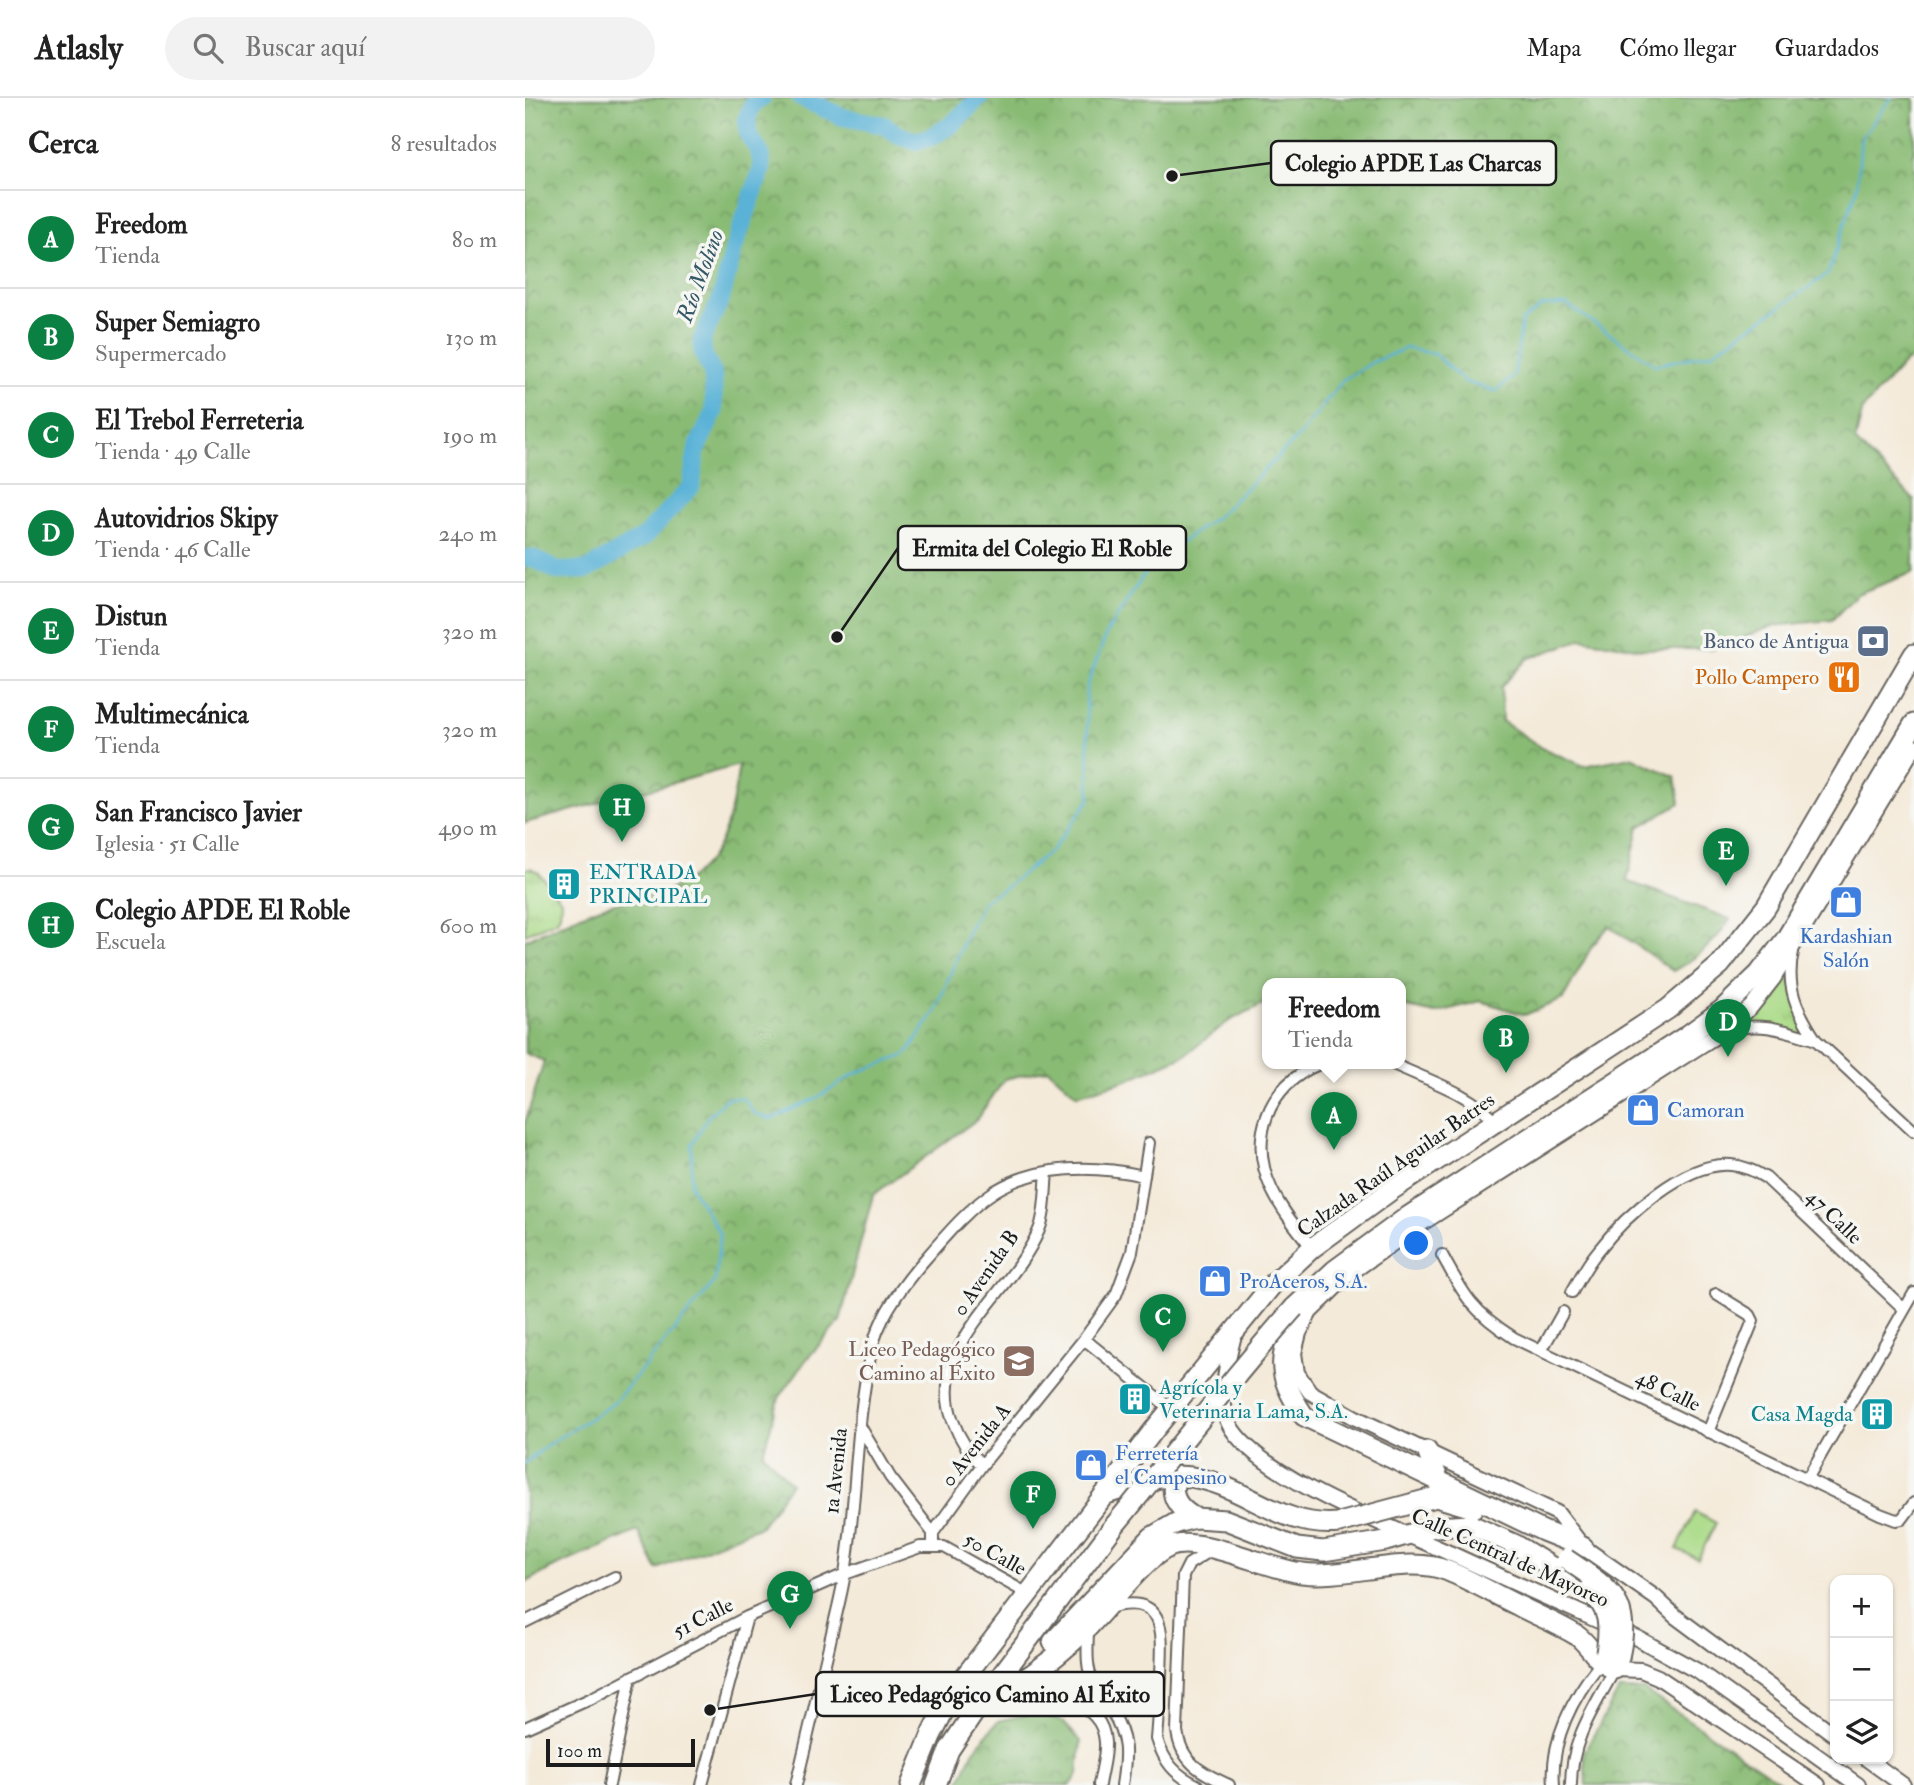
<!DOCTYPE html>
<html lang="es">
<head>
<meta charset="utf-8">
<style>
	:root { --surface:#fff; --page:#f2f2f2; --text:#222; --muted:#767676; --line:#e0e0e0; --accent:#0b8043 }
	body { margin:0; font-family:"IM FELL Double Pica",serif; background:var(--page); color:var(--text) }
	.controls { position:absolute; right:21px; bottom:21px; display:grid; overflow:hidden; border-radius:14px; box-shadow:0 2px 5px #0004 }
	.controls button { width:63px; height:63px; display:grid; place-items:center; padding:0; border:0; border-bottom:2px solid var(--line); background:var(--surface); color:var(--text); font:35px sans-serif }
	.scale { position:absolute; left:21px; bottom:18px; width:149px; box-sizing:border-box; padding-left:7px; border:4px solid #1c1c1c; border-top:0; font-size:19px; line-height:24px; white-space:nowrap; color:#1c1c1c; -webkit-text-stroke:5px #f6f6f2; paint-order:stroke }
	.you { position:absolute; left:892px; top:1146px; width:24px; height:24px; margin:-18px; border:5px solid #fff; border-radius:50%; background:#1a73e8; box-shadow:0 0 0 10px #1a73e833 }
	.badge { display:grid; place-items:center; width:46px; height:46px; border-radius:50%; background:var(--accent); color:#fff; font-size:23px; font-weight:700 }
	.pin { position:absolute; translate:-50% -58px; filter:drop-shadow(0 2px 4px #0008) }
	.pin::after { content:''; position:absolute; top:37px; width:24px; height:21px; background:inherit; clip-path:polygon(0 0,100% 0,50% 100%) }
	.popup { position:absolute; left:737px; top:880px; width:144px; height:91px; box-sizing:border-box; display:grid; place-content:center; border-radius:14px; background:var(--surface); filter:drop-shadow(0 2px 5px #0005); font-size:23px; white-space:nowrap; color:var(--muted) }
	.popup b { font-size:26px; color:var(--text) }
	.popup::after { content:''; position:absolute; left:50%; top:100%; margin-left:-14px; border:14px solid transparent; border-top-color:var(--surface) }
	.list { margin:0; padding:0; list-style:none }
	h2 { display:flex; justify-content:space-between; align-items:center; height:91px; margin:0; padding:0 28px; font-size:30px }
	h2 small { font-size:23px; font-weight:400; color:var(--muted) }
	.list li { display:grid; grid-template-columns:46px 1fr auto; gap:21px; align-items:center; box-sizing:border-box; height:98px; padding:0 28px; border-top:2px solid var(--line) }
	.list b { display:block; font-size:26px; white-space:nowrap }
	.list p { margin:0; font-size:23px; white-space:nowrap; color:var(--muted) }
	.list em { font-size:23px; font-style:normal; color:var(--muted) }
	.icon { flex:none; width:38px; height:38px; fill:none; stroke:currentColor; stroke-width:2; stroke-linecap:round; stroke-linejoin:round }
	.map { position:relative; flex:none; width:1389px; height:1687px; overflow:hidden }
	header { display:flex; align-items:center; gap:42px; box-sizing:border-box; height:98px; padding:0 35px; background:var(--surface); border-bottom:2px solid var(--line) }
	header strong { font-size:33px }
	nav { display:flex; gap:38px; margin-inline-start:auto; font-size:24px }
	.search { width:490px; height:63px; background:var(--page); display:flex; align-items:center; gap:18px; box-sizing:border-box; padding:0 24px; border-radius:38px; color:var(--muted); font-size:26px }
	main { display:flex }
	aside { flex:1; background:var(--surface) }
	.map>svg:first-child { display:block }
</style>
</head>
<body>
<header>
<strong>Atlasly</strong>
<div class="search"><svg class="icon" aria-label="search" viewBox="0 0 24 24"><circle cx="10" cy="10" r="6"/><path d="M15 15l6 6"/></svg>Buscar aquí</div>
<nav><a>Mapa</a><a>Cómo llegar</a><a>Guardados</a></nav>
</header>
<main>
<aside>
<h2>Cerca<small>8 resultados</small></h2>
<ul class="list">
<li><span class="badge">A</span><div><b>Freedom</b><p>Tienda</p></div><em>80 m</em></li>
<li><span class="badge">B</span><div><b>Super Semiagro</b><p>Supermercado</p></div><em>130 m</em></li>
<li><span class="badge">C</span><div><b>El Trebol Ferreteria</b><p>Tienda · 49 Calle</p></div><em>190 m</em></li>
<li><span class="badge">D</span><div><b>Autovidrios Skipy</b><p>Tienda · 46 Calle</p></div><em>240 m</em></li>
<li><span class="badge">E</span><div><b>Distun</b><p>Tienda</p></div><em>320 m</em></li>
<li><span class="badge">F</span><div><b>Multimecánica</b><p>Tienda</p></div><em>320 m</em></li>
<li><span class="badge">G</span><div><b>San Francisco Javier</b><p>Iglesia · 51 Calle</p></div><em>490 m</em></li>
<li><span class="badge">H</span><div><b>Colegio APDE El Roble</b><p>Escuela</p></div><em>600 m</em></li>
</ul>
</aside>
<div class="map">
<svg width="1389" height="1687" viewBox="0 0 1389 1687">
	<defs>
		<pattern id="forest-crowns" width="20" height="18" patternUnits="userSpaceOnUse" patternTransform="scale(1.75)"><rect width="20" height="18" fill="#89bb75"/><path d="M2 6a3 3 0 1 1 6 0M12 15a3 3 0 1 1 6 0" fill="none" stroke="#6f975f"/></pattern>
		<pattern id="park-tufts" width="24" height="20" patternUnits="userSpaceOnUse" patternTransform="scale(1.75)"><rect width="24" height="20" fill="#acdb89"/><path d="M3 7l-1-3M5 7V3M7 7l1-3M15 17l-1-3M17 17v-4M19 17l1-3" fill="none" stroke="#93bb76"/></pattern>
	</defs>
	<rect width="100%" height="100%" fill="#f6f6f2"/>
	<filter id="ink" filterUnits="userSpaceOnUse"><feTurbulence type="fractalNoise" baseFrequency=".0143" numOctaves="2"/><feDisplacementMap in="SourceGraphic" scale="14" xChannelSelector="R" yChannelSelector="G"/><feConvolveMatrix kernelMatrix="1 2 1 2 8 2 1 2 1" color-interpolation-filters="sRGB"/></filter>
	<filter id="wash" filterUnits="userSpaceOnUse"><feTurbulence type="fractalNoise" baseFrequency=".00686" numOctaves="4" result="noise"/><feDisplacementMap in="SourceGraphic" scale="28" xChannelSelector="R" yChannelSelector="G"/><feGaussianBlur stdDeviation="1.57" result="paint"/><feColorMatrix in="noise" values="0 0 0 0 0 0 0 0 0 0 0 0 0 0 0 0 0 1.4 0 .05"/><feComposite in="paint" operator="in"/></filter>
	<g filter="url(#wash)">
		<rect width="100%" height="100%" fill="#f4ead9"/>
		<path fill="#acdb89" stroke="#647c52" stroke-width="2" d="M1170,1414L1191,1425L1173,1461L1152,1451Z"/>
		<path fill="url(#forest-crowns)" stroke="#526c48" stroke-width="2" d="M0,0H1389V260L1379,265L1338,311L1330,343L1389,402V474L1332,496L1307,522L1248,528L1187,551H1117L1057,541L1002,561L976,589L977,623L1017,650L1059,668L1106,659L1151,679L1155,705L1114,729L1102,783L1205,821C1190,845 1172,860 1148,873L1084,828L1067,848L1038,901L1000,917L956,903L910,915L878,908L876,907V886H742V904L704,923L659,958L602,982L552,997L523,971L480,981L451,1022L348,1097L315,1223L281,1262L254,1300L238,1355L266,1385L236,1428L132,1471L113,1433L29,1469L0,1485V1025L19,963L0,955V842C26,831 52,817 79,808C97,802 118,801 136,795C198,773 205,724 214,667L0,725Z
			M1094,1592H1119L1260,1687H1061L1059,1654Z
			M509,1615L538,1624L556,1643L553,1676L546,1687H433L448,1654L473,1623Z"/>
		<path fill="url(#park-tufts)" stroke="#647c52" stroke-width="2" d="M5,770L13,774L36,802L35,816L32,822L0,836V771Z
			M1262,868L1291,942L1214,927Z"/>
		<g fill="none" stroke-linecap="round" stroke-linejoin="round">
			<path stroke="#5ab2d7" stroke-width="2.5" d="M0,1365L24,1346L89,1305L190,1183L195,1136L166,1089L167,1047L182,1020L202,1000H218L229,1015L246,1021L290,1001L331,975L381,957L410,914L443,832L459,802L480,790L527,752L565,701L561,591L582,534L626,466L694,417L775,337L818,282L848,264L881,250L909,256L940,284L971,293L989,278L997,223L1017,208L1041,206L1130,267L1187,255L1303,176L1332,90L1336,40L1366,0"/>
			<path stroke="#5ab2d7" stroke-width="18" d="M276,0L318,19L359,27L374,37L390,43L406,39L426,27L454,0
				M0,460H8L32,473L62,472L119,439L166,389L172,350L189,314L188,277L178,255L177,241L196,201L209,150L237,70L235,55L223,36L222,20L228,6L237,0"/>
		</g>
	</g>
	<g filter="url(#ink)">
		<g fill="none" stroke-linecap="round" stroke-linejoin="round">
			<g stroke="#68645e" stroke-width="14">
				<path id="street" d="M1268,854C1260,889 1272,913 1291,942L1389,1033
					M1200,933C1236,923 1256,931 1291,942
					M868,966C902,982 946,995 971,1024
					M787,1150C773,1132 757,1113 747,1092C723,1041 742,988 794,966
					M917,1157C939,1198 948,1214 989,1240L1355,1416L1371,1422L1377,1421L1389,1405
					M1047,1194C1055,1180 1062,1166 1073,1153C1099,1119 1160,1063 1206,1067C1219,1068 1230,1073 1241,1080L1379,1211
					M559,1241L646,1311
					M1016,1253L1038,1214
					M335,1328L365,1379L408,1435
					M1183,1334L1228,1223L1225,1217L1191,1196
					M457,1367C444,1355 434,1340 428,1323C400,1248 487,1197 514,1132C521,1115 520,1093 522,1074
					M1282,1381L1389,1195
					M408,1448V1435L457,1367L559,1241L591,1197L607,1154L624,1045
					M688,1451L664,1466L658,1478L652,1633C656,1665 677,1675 704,1687
					M583,1510C641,1494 638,1532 636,1575C635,1597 634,1619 632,1641C639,1664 650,1677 672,1687
					M0,1524L90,1479
					M563,1529C563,1548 560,1567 568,1584C573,1594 581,1603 586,1612C603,1640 602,1656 597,1687
					M477,1597C512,1598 577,1595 580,1644C581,1658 576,1673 574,1687
					M0,1630L65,1601L222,1519L320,1476L395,1449H419L503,1496
					M84,1687L106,1579
					M177,1687L222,1519
					M271,1687C282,1641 293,1594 304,1548C309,1524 316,1500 320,1475C332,1402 330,1327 346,1254C353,1219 378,1186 402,1159C422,1136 444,1110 470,1093C514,1066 570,1067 619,1078
					M1029,1687C1025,1641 1048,1599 1076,1564
					M1046,1687C1046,1641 1069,1610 1090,1571"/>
			</g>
			<g stroke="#68645e" stroke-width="18">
				<path id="secondary" d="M709,1237C703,1260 692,1304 704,1326C732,1379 874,1432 931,1458C992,1486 1053,1514 1114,1541L1174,1574L1333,1687
					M1090,1571L1116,1572L1133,1579L1293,1687
					M1310,1637L1150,1518L1131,1500L1058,1449L1032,1415L831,1320L785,1294L772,1275L769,1255L774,1235L785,1214L824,1176L891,1129L1197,934L1226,909L1248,881L1389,649
					M1342,1661L1378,1687"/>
			</g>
			<g stroke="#68645e" stroke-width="23">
				<path id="highway" d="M783,1200C758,1253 743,1265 779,1318L1018,1433L1058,1449
					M769,1210L810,1172L881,1120L1163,937L1197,912L1234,876L1261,841L1389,626
					M902,1353L914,1383
					M652,1379C642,1397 654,1411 670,1420
					M582,1396C608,1387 638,1375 666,1379C718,1386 756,1431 814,1425
					M889,1405L911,1399L948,1410
					M528,1544L627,1439L651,1425L670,1420L701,1422L772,1450L798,1453L861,1443L909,1429L946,1427L991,1447L1064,1492
					M454,1607C495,1588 533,1559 565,1527C586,1506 619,1460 644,1449C673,1436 742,1471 777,1475C822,1481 883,1456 923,1473C947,1483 971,1497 994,1508C1013,1518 1033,1526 1051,1537C1066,1547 1071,1566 1090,1571L1094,1559
					M386,1687L406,1638L428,1594L629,1332L747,1187L787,1150L865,1093L1143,911L1195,867L1241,809L1389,556
					M411,1687L424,1652L454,1607L589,1428"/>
			</g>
			<use href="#street" stroke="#fff" stroke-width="10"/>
			<use href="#secondary" stroke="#fff" stroke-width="14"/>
			<use href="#highway" stroke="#fff" stroke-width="19"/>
			<g stroke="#68645e" stroke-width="23" stroke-linecap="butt">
				<path id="highway-bridge" d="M814,1425L889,1405
					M589,1428C649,1355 707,1280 769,1210
					M1041,1461C1085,1491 1107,1502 1094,1559
					M1064,1492C1085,1510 1085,1528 1081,1555"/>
			</g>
			<use href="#highway-bridge" stroke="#fff" stroke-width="19"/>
		</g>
	</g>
	<defs>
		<g id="bank-square" transform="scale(1.75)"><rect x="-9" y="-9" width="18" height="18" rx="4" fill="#5c6f8a" stroke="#f6f6f2"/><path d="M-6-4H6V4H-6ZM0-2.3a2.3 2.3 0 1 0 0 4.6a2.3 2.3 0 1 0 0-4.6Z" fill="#fff"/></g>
		<g id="restaurant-square" transform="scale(1.75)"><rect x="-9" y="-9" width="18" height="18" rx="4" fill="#e8710a" stroke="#f6f6f2"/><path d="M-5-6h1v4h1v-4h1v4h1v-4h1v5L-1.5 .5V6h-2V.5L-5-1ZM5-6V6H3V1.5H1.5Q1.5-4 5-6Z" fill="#fff"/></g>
		<g id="building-square" transform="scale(1.75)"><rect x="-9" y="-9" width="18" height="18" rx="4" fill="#0f9aa8" stroke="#f6f6f2"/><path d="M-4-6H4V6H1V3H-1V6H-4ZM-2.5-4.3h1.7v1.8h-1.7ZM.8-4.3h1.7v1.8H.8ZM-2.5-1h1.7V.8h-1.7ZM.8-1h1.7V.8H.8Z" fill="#fff"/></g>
		<g id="shop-square" transform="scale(1.75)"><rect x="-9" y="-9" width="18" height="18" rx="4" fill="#3f7fe0" stroke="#f6f6f2"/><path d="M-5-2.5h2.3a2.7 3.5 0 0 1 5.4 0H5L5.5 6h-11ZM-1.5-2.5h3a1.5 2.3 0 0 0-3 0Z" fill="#fff"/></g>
		<g id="school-square" transform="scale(1.75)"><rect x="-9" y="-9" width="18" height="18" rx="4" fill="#8d6e63" stroke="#f6f6f2"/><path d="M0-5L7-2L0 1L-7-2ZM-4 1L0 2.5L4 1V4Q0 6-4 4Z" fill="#fff"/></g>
	</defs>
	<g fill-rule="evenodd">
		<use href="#bank-square" x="1348" y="543"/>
		<use href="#restaurant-square" x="1319" y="579"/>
		<use href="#building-square" x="39" y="786"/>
		<use href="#shop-square" x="1321" y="804"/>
		<use href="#shop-square" x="1118" y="1012"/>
		<use href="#shop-square" x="690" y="1183"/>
		<use href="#school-square" x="494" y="1263"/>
		<use href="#building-square" x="610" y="1301"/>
		<use href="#building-square" x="1352" y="1316"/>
		<use href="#shop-square" x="566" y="1367"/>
	</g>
	<g text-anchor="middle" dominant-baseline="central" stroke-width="7" stroke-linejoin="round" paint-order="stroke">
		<g font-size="21" fill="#4e5e75" stroke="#f6f6f2" text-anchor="end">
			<text x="1324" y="543">Banco de Antigua</text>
		</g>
		<g font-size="21" fill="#c56008" stroke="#f6f6f2" text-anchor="end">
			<text x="1294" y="579">Pollo Campero</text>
		</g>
		<g font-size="21" fill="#0d838f" stroke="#f6f6f2" text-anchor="start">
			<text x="64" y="774">ENTRADA<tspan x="64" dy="24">PRINCIPAL</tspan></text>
			<text x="634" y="1289">Agrícola y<tspan x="634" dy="24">Veterinaria Lama, S.A.</tspan></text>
			<text x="1328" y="1316" text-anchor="end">Casa Magda</text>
		</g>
		<g font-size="21" fill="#366cbe" stroke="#f6f6f2" text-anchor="start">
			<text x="1321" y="838" text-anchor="middle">Kardashian<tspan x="1321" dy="24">Salón</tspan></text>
			<text x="1142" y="1012">Camoran</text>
			<text x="714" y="1183">ProAceros, S.A.</text>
			<text x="590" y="1355">Ferretería<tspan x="590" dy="24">el Campesino</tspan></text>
		</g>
		<g font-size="21" fill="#1c1c1c" stroke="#f6f6f2">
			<text transform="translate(871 1067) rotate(-35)">Calzada Raúl Aguilar Batres</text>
			<text transform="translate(1309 1119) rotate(44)">47 Calle</text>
			<text transform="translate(461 1175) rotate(-55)">0 Avenida B</text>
			<text transform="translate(1143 1293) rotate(26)">48 Calle</text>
			<text transform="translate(451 1347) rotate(-52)">0 Avenida A</text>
			<text transform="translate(311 1373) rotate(-84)">1a Avenida</text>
			<text transform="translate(470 1456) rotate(29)">50 Calle</text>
			<text transform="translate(985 1460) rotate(24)">Calle Central de Mayoreo</text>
			<text transform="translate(178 1520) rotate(-27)">51 Calle</text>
		</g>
		<g font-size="21" fill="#785e54" stroke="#f6f6f2" text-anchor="end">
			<text x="470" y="1251">Liceo Pedagógico<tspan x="470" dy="24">Camino al Éxito</tspan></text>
		</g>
		<g font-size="23" font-style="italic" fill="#355867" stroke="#f6f6f2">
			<text transform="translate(175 178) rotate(-70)">Río Molino</text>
		</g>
	</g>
	<path fill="none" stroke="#1c1c1c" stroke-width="2.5" d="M647 78L746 65M312 539L373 450M185 1612L291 1596"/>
	<g fill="#1c1c1c" stroke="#f6f6f2" stroke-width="2.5">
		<circle cx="647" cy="78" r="7"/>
		<circle cx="312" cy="539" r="7"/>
		<circle cx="185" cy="1612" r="7"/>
	</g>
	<g fill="#f6f6f2" stroke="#1c1c1c" stroke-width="2.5">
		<rect x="746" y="43" width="285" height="44" rx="7"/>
		<rect x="373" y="428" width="288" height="44" rx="7"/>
		<rect x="291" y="1574" width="348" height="44" rx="7"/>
	</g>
	<g font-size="23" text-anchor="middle" font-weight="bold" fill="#1c1c1c">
		<text x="888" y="73">Colegio APDE Las Charcas</text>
		<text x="517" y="458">Ermita del Colegio El Roble</text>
		<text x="465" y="1604">Liceo Pedagógico Camino Al Éxito</text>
	</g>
</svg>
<div class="controls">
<button>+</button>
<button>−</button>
<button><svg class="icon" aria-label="layers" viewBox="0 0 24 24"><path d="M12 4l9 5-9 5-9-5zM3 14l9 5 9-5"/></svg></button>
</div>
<div class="scale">100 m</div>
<div class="you"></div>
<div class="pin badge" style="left:809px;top:1052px">A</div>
<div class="popup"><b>Freedom</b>Tienda</div>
<div class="pin badge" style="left:981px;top:975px">B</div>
<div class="pin badge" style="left:638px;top:1254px">C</div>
<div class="pin badge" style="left:1203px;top:959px">D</div>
<div class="pin badge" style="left:1201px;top:788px">E</div>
<div class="pin badge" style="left:508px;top:1431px">F</div>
<div class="pin badge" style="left:265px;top:1531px">G</div>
<div class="pin badge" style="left:97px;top:744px">H</div>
</div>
</main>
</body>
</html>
